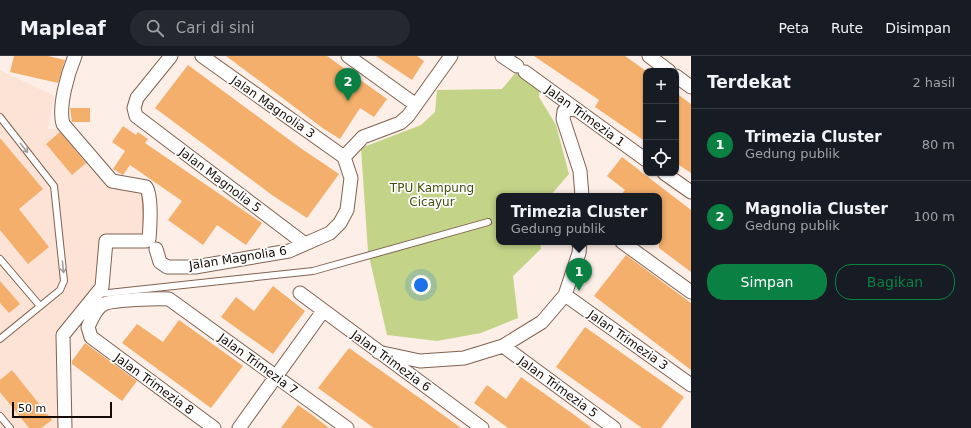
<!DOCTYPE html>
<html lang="id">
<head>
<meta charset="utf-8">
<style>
	:root { --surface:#171b24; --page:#242831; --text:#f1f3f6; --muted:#9ea1a6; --line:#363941; --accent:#0b8043 }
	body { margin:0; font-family:"DejaVu Sans",sans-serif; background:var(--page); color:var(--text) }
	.controls { position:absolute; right:12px; top:12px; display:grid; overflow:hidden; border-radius:8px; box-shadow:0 1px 3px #0004 }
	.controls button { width:36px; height:36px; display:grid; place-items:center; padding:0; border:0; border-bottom:1px solid var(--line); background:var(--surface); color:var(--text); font:20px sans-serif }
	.scale { position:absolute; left:12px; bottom:10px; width:100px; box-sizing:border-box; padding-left:4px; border:2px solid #150a05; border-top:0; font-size:11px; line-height:14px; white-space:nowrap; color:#150a05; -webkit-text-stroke:3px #fff; paint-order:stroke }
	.you { position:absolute; left:421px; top:229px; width:14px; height:14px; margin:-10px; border:3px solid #fff; border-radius:50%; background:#1a73e8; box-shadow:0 0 0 6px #1a73e833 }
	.badge { display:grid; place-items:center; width:26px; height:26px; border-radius:50%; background:var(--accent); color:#fff; font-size:13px; font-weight:700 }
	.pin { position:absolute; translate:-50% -33px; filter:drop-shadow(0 1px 2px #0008) }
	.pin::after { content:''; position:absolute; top:21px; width:14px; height:12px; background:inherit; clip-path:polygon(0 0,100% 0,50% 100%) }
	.popup { position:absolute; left:496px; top:137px; width:166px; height:52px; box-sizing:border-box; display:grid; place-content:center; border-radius:8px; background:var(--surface); filter:drop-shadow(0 1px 3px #0005); font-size:13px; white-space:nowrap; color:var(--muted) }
	.popup b { font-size:15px; color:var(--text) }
	.popup::after { content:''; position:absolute; left:50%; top:100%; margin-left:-8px; border:8px solid transparent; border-top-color:var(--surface) }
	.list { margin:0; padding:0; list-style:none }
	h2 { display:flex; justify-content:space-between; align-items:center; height:52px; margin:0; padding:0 16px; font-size:17px }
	h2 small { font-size:13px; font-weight:400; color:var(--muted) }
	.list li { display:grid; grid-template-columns:26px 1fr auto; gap:12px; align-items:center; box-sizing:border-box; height:72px; padding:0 16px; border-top:1px solid var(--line) }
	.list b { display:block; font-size:15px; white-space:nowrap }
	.list p { margin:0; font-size:13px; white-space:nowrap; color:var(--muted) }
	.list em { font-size:13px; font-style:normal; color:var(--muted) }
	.actions { display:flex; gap:8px; padding:12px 16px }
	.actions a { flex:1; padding:9px 0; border:1px solid var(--accent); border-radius:16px; text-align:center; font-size:14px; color:var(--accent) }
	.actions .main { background:var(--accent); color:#fff }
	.icon { flex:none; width:22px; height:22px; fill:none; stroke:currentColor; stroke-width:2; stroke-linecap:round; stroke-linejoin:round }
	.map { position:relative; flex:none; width:691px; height:372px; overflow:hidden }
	header { display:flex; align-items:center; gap:24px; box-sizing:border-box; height:56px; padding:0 20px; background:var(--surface); border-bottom:1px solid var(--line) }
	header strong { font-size:19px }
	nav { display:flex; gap:22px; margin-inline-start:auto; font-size:14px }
	.search { width:280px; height:36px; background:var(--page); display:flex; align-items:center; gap:10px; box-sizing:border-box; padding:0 14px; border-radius:22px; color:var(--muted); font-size:15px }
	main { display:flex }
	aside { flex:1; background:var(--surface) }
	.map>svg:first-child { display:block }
</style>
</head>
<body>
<header>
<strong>Mapleaf</strong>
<div class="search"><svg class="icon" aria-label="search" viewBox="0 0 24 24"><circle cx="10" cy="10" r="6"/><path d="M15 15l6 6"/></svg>Cari di sini</div>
<nav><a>Peta</a><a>Rute</a><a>Disimpan</a></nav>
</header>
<main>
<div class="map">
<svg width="691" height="372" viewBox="0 0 691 372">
	<rect width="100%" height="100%" fill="#fdefe7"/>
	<path fill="#fce3d6" d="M0,14L54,40L48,73H58L107,128L144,130L145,183H100L101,230L65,275L61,372H0Z"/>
	<path fill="#c3d488" d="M522,9L541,22L539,41L556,69L569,118L550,140H499V186H540L541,193L513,220L518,262L481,277L437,285L387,279L368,196L361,92L421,69L435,56L437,34L502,33Z"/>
	<path fill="#f4af6c" d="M14,0H48L65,4L58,27L10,16Z
		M226,0H327L387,43L374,61L360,52L340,83L324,73Z
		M376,0H417L424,5L412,24Z
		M534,0H625L646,15V86L595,51L599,44Z
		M188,9L299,91L339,118L307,162L272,139L155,52Z
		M676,37L691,48V117L676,107Z
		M70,52H90V66H72Z
		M123,70L136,79L138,76L148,83L145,87L262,167L246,189L217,169L203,189L168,164L182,145L130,109L123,119L113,113L125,95L112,86Z
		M60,76L86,107L72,119L46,88Z
		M0,82L43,133L19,153L49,191L28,208L0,174Z
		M622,101L691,154V216L659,192V140H620L625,134L607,120Z
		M626,199L691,247V314L594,240Z
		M0,225L20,248L9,257L0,247Z
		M273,230L305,255L273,298L221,261L236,241L254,255Z
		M179,264L243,310L211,352L122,287L137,268L163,286Z
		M585,271L684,341L661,372H642L556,311Z
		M85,287L137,325L122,345L72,308V305Z
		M349,292L421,343L461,372H374L318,332Z
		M12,314L52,364L41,372H29L0,336V324Z
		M521,321L573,358L592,372H508L474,347L487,329L506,343Z
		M298,349L311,358L329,372H281Z"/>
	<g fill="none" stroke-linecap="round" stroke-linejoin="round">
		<g stroke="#806252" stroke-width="8">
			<path id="service" d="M0,61L54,130L64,225L60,234L0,283
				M0,203L40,250
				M99,238L313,215L488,166
				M0,360L10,372"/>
		</g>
		<g stroke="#806252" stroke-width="15">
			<path id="minor" d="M171,0L137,42L134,52L136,60L305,188
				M202,0L344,101
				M348,0L416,49
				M502,0L517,10
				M649,0L669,15
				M525,16L646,104
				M676,20L691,31
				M577,54L568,53L564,55L563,63L580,115L582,140
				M664,117L691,136
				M622,186L691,236
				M156,193L160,206L167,211H195L289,195L330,177L340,167L347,154L351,122L344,101L363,81L400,67L408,60L451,0
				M300,237L482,372
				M565,239L691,329
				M503,290L614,372
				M378,296L420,305L464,302L503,290L542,266L565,239L579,197L580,186
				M65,372L63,279L102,231L106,185H146L149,183C150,171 152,140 146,131L112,125L63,68C58,50 68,17 75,0
				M214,372L91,281L88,271C91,264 97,251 104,248C112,244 158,242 169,243L347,372
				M239,372L323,255"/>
		</g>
		<use href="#service" stroke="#fff" stroke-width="6"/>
		<use href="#minor" stroke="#fff" stroke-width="13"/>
	</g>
	<defs><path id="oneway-shaft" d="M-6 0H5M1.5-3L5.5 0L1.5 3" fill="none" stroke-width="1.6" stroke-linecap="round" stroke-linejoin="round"/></defs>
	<g stroke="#a19d9b">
		<use href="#oneway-shaft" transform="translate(24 92) rotate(52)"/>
		<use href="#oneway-shaft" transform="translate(63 211) rotate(84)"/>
	</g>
	<g text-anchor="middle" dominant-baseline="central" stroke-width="3.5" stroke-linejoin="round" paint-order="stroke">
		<g font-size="12" fill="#150a05" stroke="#fff">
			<text transform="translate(273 51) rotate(35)">Jalan Magnolia 3</text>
			<text transform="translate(585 60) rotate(36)">Jalan Trimezia 1</text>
			<text transform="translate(220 124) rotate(37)">Jalan Magnolia 5</text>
			<text transform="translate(238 202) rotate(-9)">Jalan Magnolia 6</text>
			<text transform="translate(628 284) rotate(35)">Jalan Trimezia 3</text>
			<text transform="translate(391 305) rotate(36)">Jalan Trimezia 6</text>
			<text transform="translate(258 308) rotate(36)">Jalan Trimezia 7</text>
			<text transform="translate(154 328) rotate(36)">Jalan Trimezia 8</text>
			<text transform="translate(558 331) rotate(36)">Jalan Trimezia 5</text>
		</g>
		<g font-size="12" fill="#444f0d" stroke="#fff">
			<text x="432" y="132">TPU Kampung<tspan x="432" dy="14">Cicayur</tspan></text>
		</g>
	</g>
</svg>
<div class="controls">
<button>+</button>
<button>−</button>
<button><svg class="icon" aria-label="locate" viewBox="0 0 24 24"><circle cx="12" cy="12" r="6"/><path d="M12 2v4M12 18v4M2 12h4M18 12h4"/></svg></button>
</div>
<div class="scale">50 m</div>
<div class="you"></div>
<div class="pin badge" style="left:579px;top:235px">1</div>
<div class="popup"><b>Trimezia Cluster</b>Gedung publik</div>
<div class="pin badge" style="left:348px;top:45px">2</div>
</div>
<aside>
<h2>Terdekat<small>2 hasil</small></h2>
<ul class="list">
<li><span class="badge">1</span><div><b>Trimezia Cluster</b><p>Gedung publik</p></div><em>80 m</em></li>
<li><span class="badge">2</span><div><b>Magnolia Cluster</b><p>Gedung publik</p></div><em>100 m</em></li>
</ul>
<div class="actions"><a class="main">Simpan</a><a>Bagikan</a></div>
</aside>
</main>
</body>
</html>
